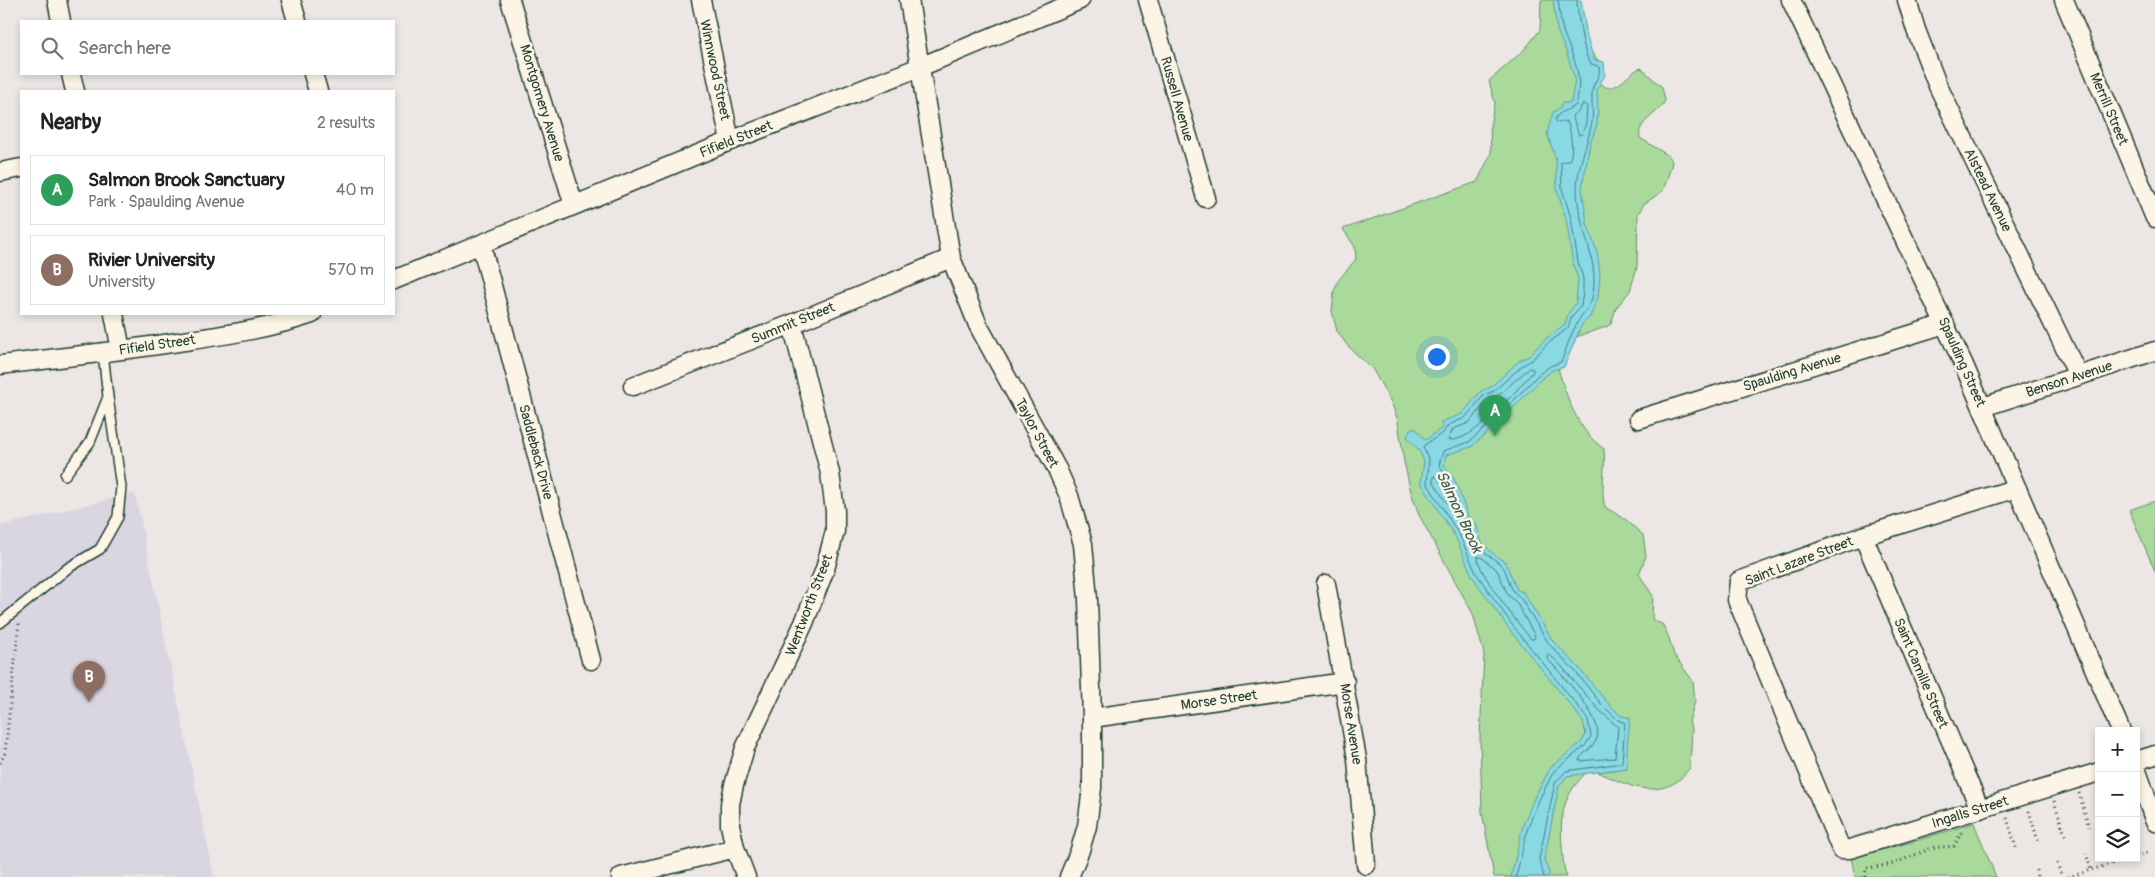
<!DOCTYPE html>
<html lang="en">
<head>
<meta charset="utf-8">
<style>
	:root { --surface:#fff; --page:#f2f2f2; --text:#222; --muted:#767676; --line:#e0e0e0; --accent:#1a73e8 }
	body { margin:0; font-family:Pangolin,sans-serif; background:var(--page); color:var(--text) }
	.controls { position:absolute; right:15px; bottom:15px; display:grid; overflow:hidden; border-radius:0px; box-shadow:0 2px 8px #0003 }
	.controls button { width:45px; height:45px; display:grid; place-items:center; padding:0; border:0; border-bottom:1px solid var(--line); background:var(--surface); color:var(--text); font:25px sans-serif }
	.you { position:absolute; left:1436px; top:356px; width:18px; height:18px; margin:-12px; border:4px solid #fff; border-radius:50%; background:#1a73e8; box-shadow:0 0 0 8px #1a73e833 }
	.badge { display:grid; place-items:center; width:32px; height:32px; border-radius:50%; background:var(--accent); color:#fff; font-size:16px; font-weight:700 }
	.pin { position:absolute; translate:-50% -41px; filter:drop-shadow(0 1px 2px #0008) }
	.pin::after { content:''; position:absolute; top:26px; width:18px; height:15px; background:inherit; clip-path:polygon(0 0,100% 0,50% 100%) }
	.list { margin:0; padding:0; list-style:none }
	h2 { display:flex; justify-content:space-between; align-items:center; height:65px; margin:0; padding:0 20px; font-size:21px }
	h2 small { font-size:16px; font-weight:400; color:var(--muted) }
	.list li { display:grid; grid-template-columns:32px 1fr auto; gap:15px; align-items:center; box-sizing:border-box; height:70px; margin:0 10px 10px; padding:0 10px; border:1px solid var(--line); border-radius:0px }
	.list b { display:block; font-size:19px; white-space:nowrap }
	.list p { margin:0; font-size:16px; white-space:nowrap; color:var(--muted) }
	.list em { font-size:16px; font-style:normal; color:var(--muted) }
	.icon { flex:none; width:28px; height:28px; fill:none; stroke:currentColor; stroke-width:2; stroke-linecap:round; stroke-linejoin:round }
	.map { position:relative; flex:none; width:2155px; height:877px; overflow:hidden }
	.search { position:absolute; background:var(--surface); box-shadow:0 2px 8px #0003; left:20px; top:20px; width:375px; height:55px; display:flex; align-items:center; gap:12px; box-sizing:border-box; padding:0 18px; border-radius:0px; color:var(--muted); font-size:19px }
	.panel { position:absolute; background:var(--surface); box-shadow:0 2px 8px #0003; left:20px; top:90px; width:375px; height:225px; border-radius:0px }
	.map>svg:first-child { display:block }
</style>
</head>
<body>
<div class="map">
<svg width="2155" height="877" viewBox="0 0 2155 877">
	<rect width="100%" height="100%" fill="#ece7e4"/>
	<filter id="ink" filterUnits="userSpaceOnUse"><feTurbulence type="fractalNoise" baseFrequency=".02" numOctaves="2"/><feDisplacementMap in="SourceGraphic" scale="10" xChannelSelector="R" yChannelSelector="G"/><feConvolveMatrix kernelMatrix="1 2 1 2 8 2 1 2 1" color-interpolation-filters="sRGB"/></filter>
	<g filter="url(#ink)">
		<path fill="#d9d6e2" d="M135,493L214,877H0V526Z"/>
		<path fill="#a9da9b" stroke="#648c68" d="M1541,0H1577L1590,51L1600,62L1599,81L1605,87C1621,90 1629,71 1641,68L1662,87L1665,101C1659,114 1636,122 1640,138L1669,156L1672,161L1671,167L1663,191L1644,204L1638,214L1637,267L1630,291L1616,308L1611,324L1606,327L1576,337L1558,368C1567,398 1577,430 1604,449C1606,466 1600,492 1605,507L1626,520L1643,535L1646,556L1639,574L1653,596L1652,619L1663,625L1669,638L1674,655L1693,681L1695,701L1689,722L1692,729L1690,768C1685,773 1681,779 1676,782C1650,798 1622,783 1598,772L1627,768L1593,766C1566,791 1559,808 1562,846C1563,856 1563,867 1567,877H1494L1482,812L1480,737L1484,654L1473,614L1419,515L1411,492L1404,462L1398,421L1392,404L1373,370L1347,345L1337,331L1332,311L1334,291L1338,281L1356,259L1355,247L1343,229L1477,182L1491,154L1490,125L1495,103L1489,81L1524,50L1540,30Z
			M2155,501V571L2129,510Z
			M1974,823L1996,877H1855L1851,857L1912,842Z"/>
		<path fill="#89d9e5" stroke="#5f9b9e" d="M1553,0H1581L1587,36L1594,60L1604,62L1605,75L1597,89L1598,111L1597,125L1590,143L1582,188L1587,223L1597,252L1600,274L1598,298L1590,317L1582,324L1564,367L1553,370L1540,380L1500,422L1471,447L1446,455L1444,465L1455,480L1470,522L1476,523L1482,543L1498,558L1505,561L1517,590L1523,592L1553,641L1579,668L1606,701L1621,716L1630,718L1627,748V768L1567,776L1559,786L1544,860L1549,873L1548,877H1511L1523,825L1535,796L1551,767L1582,742L1586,734L1583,722L1576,712L1509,629L1472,576L1456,538L1421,483L1424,461L1419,450L1407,437L1410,429L1415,428L1425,439H1427L1442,428L1441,422L1462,414L1481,391L1491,387L1520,360L1529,356L1543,341L1565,324L1568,314L1576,303L1578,279L1573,264L1566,219L1557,190L1556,160L1547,133L1553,112L1560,108L1562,103H1571L1575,79L1567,54L1557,30Z"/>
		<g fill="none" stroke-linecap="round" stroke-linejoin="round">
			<path stroke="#497b7b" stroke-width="1" d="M1583,104L1587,106L1586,123L1582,134L1579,135L1572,116L1579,111Z
				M1530,368L1533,369V372C1516,390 1473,444 1448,440L1453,429L1469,423L1487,401L1497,396Z
				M1435,476L1445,486L1451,500L1449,503L1446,502L1433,481Z
				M1478,557H1481L1497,570L1508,595L1516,602L1535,636L1534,639H1531C1520,626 1476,571 1478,557Z
				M1548,654L1557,661L1598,709L1618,727L1615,758L1579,761C1580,754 1593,750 1597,738C1604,717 1560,674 1547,658Z
				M1516,877L1528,827L1540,798L1554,771L1585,746L1591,736L1588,720L1580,709L1513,626L1476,573L1460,536L1427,483L1429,461L1423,446L1444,432L1448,425L1465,418L1484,395L1494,391L1523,365L1532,360L1546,345L1568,328L1572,316L1581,306L1583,292V278L1578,262L1571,218L1562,189L1561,162C1564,162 1567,161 1569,160C1574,155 1571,126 1566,121L1558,123L1555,120C1559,110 1569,111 1576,105C1584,74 1573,59 1563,31C1560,21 1560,10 1558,0
				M1544,877L1539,859L1555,783L1566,771L1622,763L1625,723L1618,720L1602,705L1575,671L1549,644L1520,597C1506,589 1510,572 1500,564C1484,551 1479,551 1473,529L1466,525L1461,517L1451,483L1439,465L1443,451L1469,442L1497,418L1537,376L1550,366L1561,362C1566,350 1570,336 1577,323C1582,313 1591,307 1593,294C1599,257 1577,226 1577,189C1577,167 1588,143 1592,122C1594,111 1590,97 1593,88C1595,79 1601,77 1599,67C1598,66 1592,64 1591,64C1584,58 1577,11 1577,0"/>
			<g stroke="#1f3d34" stroke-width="12">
				<path id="service" d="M65,475L90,442L108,397L103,353
					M0,623L68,568L100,549L118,517L121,487L108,397"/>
			</g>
			<g stroke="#1f3d34" stroke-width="21">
				<path id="minor" d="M57,0L61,21
					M291,0L297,21
					M510,0L574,205
					M701,0L730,141
					M909,0L951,258L978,325L1057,469L1069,496L1083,544L1088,599L1092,718V788L1087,826L1080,850L1069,877
					M1148,0L1206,198
					M1791,0L1963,363L2121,731
					M1907,0L1916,30L1937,84L2078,375
					M2064,0L2155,218
					M71,74L75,91
					M313,74L318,91
					M0,172L21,168
					M481,244L591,660
					M394,280L730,141L920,67L1080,0
					M114,314L121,350
					M0,365C59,358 119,351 178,342C224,335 268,329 312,314
					M633,386L792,324L951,258
					M1983,407L2155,351
					M1639,419L1945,324
					M2017,488L1863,536L1739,581L1737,600L1841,849H1850L2099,772
					M1863,536L1980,809
					M1326,584L1357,759L1366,865
					M1092,718L1345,682
					M2136,761L2155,755
					M2136,768L2155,822
					M621,877L735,848
					M746,877L735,848L730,825V804L734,785L745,748L804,623L825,569L835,531V511L830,473L792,324"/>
			</g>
			<path stroke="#1f3d34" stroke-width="3" stroke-dasharray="1 4" stroke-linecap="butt" d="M0,763L5,753L19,623
				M2079,793L2089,827
				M2054,801L2065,835
				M2029,811L2039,844
				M2007,818L2017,851
				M2086,853L2091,870
				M2136,856L2149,852
				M2111,858L2112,864
				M2057,863L2062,877
				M2036,870L2037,877
				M1865,877L1866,868L1893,864L1932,848L1954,846L1962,831
				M2068,877L2130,858"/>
			<use href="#service" stroke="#fcf5e5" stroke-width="9"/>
			<use href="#minor" stroke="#fcf5e5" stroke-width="18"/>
		</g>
	</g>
	<g text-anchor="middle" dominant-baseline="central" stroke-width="5" stroke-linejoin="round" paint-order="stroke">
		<g font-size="14" fill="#1f3d34" stroke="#fcf5e5">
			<text transform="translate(715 70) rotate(78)">Winnwood Street</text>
			<text transform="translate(1177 99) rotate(74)">Russell Avenue</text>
			<text transform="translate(542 103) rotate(73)">Montgomery Avenue</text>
			<text transform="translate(2109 109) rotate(67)">Merrill Street</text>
			<text transform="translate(736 139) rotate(-22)">Fifield Street</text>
			<text transform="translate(1988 190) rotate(64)">Alstead Avenue</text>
			<text transform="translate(793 323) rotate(-22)">Summit Street</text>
			<text transform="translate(157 345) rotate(-8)">Fifield Street</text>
			<text transform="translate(1962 362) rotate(66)">Spaulding Street</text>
			<text transform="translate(1792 372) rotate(-17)">Spaulding Avenue</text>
			<text transform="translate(2069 379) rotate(-18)">Benson Avenue</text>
			<text transform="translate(1037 433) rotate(62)">Taylor Street</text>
			<text transform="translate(536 452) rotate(75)">Saddleback Drive</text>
			<text transform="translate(1799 561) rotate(-21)">Saint Lazare Street</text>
			<text transform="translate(809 605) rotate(-69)">Wentworth Street</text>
			<text transform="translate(1921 673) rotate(67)">Saint Camille Street</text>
			<text transform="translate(1219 700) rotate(-8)">Morse Street</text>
			<text transform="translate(1351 724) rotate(81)">Morse Avenue</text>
			<text transform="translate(1970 812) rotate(-17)">Ingalls Street</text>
		</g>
		<g font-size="15" font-style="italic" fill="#345c57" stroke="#fcf5e5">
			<text transform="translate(1459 512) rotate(65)">Salmon Brook</text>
		</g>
	</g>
</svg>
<div class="controls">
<button>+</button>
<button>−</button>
<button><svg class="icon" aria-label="layers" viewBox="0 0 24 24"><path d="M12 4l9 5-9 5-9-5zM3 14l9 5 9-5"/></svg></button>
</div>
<div class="you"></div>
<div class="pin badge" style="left:1495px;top:436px;background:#2e9e5b">A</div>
<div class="pin badge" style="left:89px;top:702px;background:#8d6e63">B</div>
<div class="search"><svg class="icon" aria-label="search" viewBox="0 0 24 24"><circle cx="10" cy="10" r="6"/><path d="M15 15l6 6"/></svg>Search here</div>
<section class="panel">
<h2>Nearby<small>2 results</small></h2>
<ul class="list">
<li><span class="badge" style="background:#2e9e5b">A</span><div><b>Salmon Brook Sanctuary</b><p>Park · Spaulding Avenue</p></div><em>40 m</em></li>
<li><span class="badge" style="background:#8d6e63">B</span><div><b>Rivier University</b><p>University</p></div><em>570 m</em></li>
</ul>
</section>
</div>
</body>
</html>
